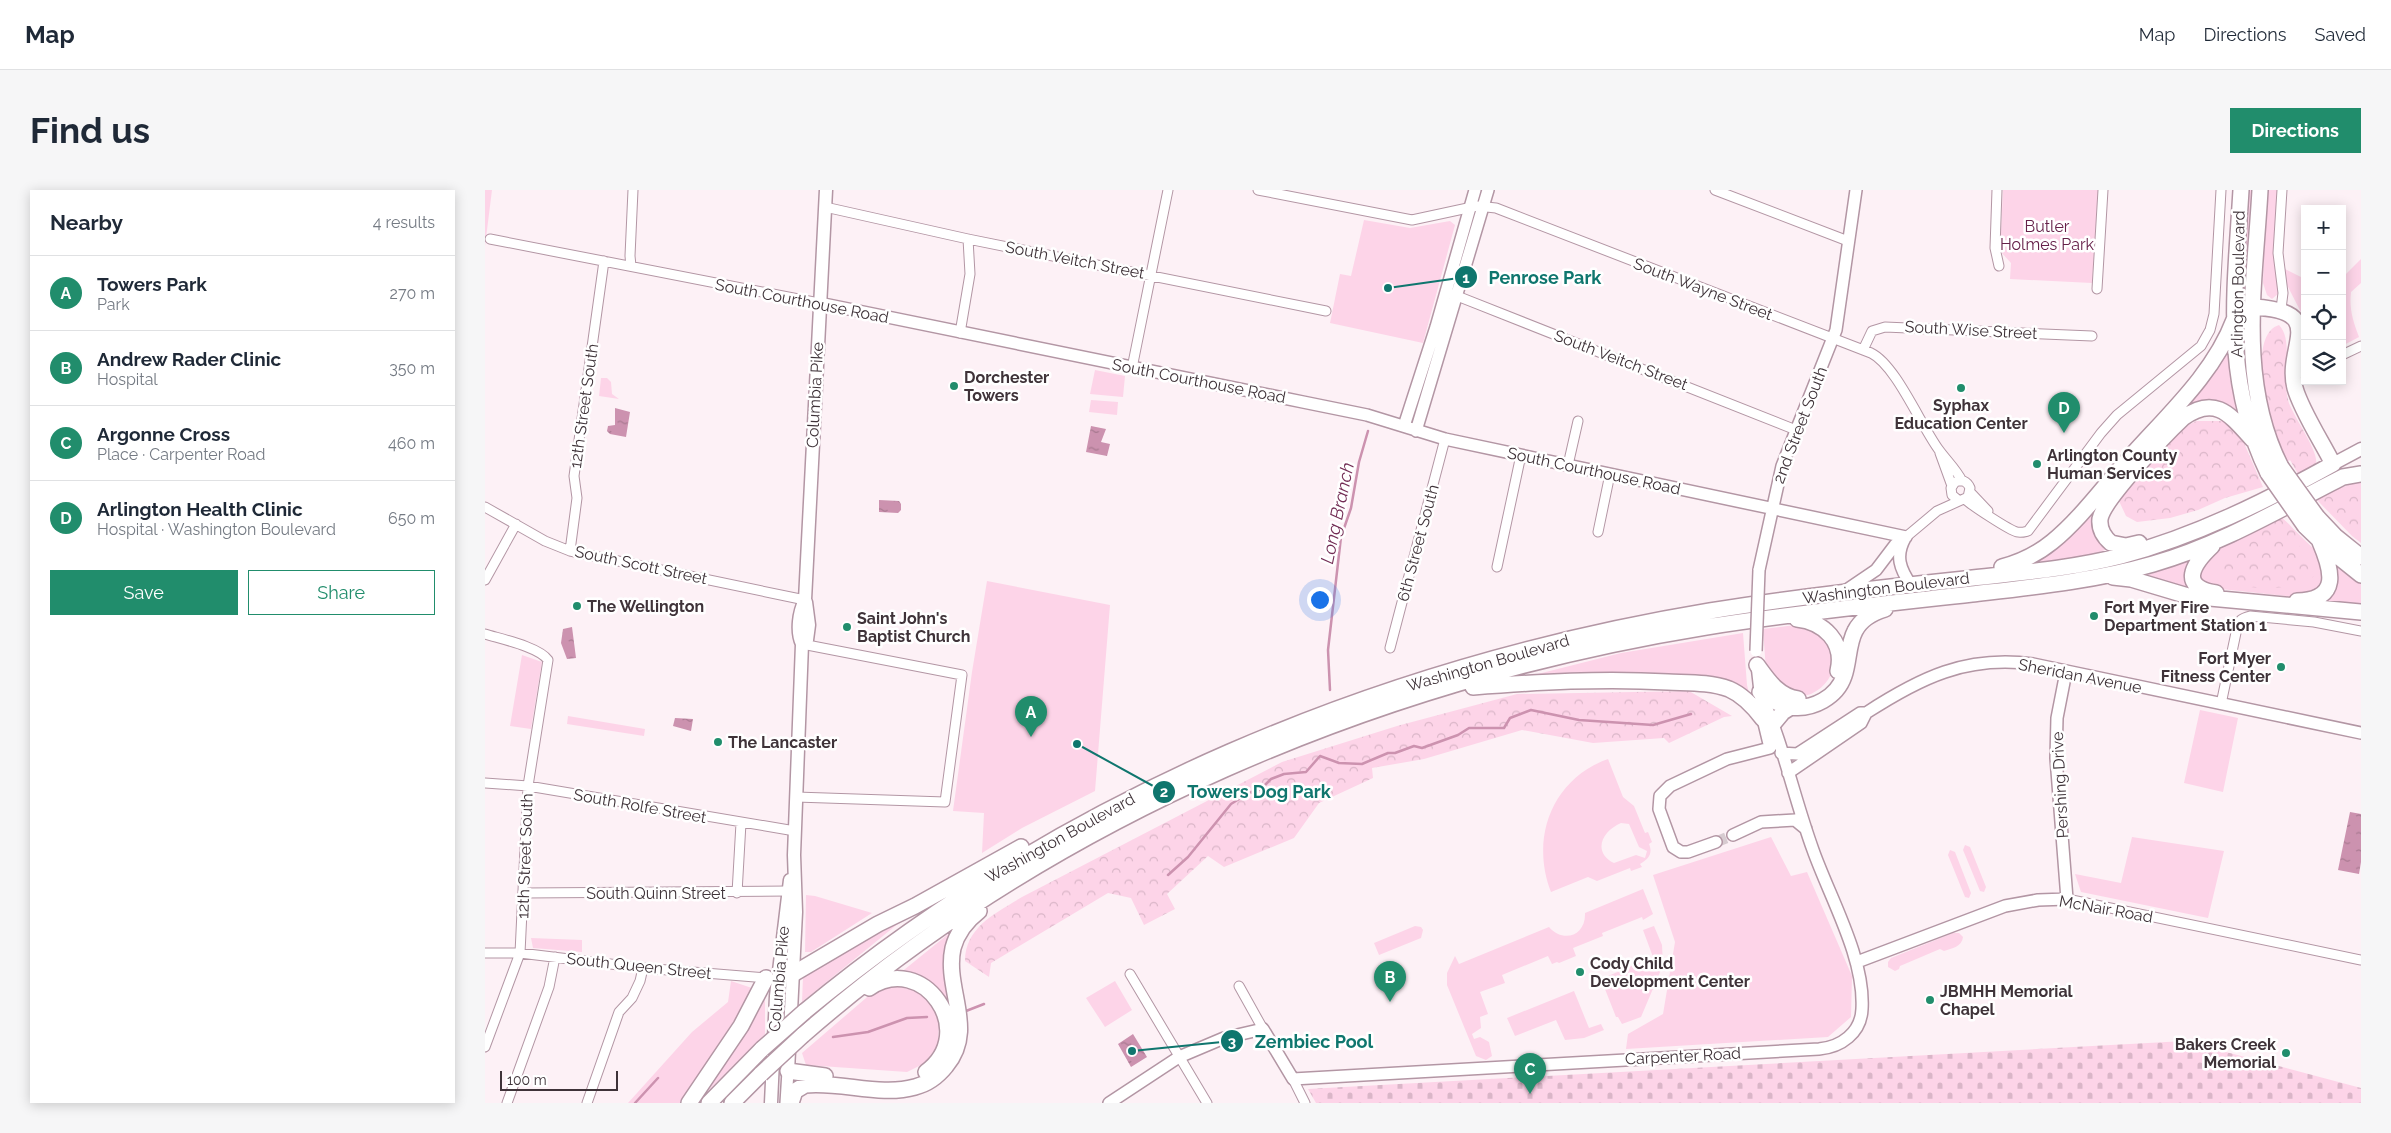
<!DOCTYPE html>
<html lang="en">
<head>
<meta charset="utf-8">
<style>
	:root { --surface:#fff; --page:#f6f6f7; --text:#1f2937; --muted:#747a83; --line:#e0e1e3; --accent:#218d6c }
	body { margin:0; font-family:Raleway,sans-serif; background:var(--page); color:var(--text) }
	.controls { position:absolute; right:15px; top:15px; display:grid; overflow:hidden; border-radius:0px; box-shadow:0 2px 12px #0003 }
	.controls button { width:45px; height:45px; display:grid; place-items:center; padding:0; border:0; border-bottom:1px solid var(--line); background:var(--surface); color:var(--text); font:25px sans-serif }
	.scale { position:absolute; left:15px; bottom:12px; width:118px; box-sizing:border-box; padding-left:5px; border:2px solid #3f3339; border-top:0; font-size:14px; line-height:18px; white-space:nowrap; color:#3f3339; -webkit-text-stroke:4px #fff; paint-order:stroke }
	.you { position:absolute; left:834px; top:409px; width:18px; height:18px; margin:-12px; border:4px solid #fff; border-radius:50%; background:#1a73e8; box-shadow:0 0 0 8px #1a73e833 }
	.badge { display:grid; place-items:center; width:32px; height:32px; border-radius:50%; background:var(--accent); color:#fff; font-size:16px; font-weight:700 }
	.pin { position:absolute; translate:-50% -41px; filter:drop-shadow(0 1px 2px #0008) }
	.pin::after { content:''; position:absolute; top:26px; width:18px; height:15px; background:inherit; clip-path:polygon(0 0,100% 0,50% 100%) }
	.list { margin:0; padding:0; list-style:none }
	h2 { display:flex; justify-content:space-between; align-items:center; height:65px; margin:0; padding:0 20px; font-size:21px }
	h2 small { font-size:16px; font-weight:400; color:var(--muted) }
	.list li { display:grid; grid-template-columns:32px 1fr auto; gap:15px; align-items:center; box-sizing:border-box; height:75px; padding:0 20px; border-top:1px solid var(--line) }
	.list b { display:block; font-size:19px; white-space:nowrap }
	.list p { margin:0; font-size:16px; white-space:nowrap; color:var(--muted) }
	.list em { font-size:16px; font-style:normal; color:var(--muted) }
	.actions { display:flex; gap:10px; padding:15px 20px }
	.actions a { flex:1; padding:11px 0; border:1px solid var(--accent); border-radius:0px; text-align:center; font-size:18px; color:var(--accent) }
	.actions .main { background:var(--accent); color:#fff }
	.icon { flex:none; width:28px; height:28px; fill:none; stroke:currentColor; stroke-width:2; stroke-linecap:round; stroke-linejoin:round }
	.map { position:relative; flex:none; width:1876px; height:913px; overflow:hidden; border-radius:0px }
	header { display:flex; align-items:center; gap:30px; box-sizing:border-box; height:70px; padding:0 25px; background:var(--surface); border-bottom:1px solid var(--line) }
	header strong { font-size:24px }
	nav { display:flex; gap:28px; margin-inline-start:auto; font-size:18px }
	.intro { display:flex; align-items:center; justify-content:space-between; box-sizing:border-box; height:120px; padding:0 30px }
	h1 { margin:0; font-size:35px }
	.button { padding:12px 22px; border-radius:0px; background:var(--accent); color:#fff; font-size:18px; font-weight:700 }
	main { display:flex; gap:30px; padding:0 30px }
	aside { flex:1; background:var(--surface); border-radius:0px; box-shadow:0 2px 12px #0003 }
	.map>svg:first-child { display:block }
</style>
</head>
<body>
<header>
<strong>Map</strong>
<nav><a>Map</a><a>Directions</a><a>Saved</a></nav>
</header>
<div class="intro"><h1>Find us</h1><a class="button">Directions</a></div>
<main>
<aside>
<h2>Nearby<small>4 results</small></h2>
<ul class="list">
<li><span class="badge">A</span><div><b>Towers Park</b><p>Park</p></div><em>270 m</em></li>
<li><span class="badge">B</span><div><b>Andrew Rader Clinic</b><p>Hospital</p></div><em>350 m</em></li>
<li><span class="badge">C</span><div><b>Argonne Cross</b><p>Place · Carpenter Road</p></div><em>460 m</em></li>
<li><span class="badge">D</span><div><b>Arlington Health Clinic</b><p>Hospital · Washington Boulevard</p></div><em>650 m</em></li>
</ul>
<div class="actions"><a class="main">Save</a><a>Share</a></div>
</aside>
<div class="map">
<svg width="1876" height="913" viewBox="0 0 1876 913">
	<defs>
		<pattern id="forest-crowns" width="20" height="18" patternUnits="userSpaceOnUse" patternTransform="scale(1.25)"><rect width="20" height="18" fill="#fdd4e8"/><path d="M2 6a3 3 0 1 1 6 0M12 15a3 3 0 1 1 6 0" fill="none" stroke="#dab6c8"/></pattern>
		<pattern id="cemetery-stones" width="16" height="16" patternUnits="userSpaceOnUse" patternTransform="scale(1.25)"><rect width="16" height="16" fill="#fdd4e8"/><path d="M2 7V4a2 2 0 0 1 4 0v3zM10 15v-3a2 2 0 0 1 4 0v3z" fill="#dab6c8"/></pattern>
		<pattern id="water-ripples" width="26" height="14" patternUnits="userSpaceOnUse" patternTransform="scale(1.25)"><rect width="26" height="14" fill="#cc92af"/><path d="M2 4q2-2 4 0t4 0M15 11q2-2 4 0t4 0" fill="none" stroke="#a7788f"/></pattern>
	</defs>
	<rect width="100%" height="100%" fill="#fdf1f6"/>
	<path fill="#fdd4e8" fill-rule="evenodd" d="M0,0H7L0,56Z
		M1518,0H1613L1607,93L1525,89L1526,73L1515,61Z
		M1760,0H1767L1760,131L1763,216L1754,133Z
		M1781,0H1794L1790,74L1794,103L1787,109L1782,105L1778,93Z
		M879,30L925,38L965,31L970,35L938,153L845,133L855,84L866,86Z
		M1876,69V93L1866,102C1864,119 1868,131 1874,147L1857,156V88Z
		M1798,78L1820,89V130L1800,91Z
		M1743,155L1745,187L1755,229L1731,211L1717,213L1613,318L1625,358C1597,370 1566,373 1535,377L1557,367Z
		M610,180L640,186L638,207L605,204Z
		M116,188H122L126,192L127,204L134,209L114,206Z
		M606,210L633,212L632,225L604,222Z
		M1876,290V353L1867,346L1830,308Z
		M1795,326L1835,365L1841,385L1833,402L1811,407L1726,398L1712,388L1722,365Z
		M1709,368L1718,404L1654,388Z
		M1846,370L1876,391V419L1830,412Z
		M502,391L625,415L610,601L537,638L497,663L499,623L468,621L487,482Z
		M1318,434C1323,437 1332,438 1336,442C1357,461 1352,492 1326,504C1322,506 1315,505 1311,506L1281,480L1278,439Z
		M1258,443L1262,495L1266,511L1252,498L1033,489L1136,463Z
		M37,465L57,472L46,539L25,536Z
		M1715,520L1753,528L1738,602L1699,593Z
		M83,526L160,539L159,546L82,534Z
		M1123,569L1138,607L1149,616L1160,643L1163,642L1167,652L1164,654C1168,663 1164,669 1155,674L1157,677L1146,681L1145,678L1112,691L1103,687L1066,702C1045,648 1067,589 1123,569ZM1136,633L1144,634L1154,657L1162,661L1160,668L1151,665L1129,673C1107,662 1117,641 1136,633Z
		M1286,647L1306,686L1322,682L1367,786L1366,827L1343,847L1141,859L1143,844L1178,824L1190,752L1168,685Z
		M1647,647L1739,661L1723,728L1596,702L1590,684L1636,693Z
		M1480,655L1485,657L1501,697L1499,702L1495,701L1478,660Z
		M1465,660L1470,662L1486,703L1484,708L1480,707L1463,665Z
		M1158,699L1168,724L1158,730L1157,727L1117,743L1118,746L1088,758L1091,766L1074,773L1072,772L1067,774L1063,766L1017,785L1020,793L995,802L1003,824L995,827L996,838L987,844L989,849L995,847L1004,852L1007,866L1001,870L991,866L962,795V783L970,766L974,774L1064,737C1079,754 1101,745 1100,723Z
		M321,705L330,706L387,723L326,762H320Z
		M420,728L317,812L318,787Z
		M930,736L936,737L938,740L936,748L894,765L889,753Z
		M1169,736L1177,755L1178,775L1156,827L1137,834L1133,827H1131L1116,789L1168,767L1158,740Z
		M467,741L466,830L414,784Z
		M1468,743H1474L1478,747C1477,757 1467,758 1459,761L1455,759L1415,776L1414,779L1410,781L1403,777V772L1406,768Z
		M46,748L97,750V762L48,758Z
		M246,791L267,798L263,809L195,913H143L207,842L243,812Z
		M630,791L647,820L620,837L601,808Z
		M408,796L430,800L446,812L454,833L453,855L440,873L422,882L321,875L317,863L388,802Z
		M1089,801L1104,838L1116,834L1119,840L1099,848L1080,850L1071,830L1030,846L1022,828Z
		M280,810V844L223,901L221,899Z"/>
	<path fill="url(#forest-crowns)" d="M1794,135C1809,150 1797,189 1803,210C1807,225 1834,261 1831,273L1813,284L1805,270L1802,272C1797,260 1791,248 1787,236C1779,215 1765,144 1794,135Z
		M1711,231H1738L1756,246L1778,297L1740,308L1713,320L1685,328L1652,332L1641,326L1634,311L1696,239Z
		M1876,296V348L1859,335L1835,309Z
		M1795,326C1799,330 1806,335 1809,340C1813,348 1812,357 1820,364C1824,369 1831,371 1831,379C1831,403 1761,399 1747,394C1740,384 1735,376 1738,365L1766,351L1773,345L1780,334Z
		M1204,501L1247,526L1239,527L1184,553L1179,548L1108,553L1037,540L939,569L887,578L888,588L834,613L809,648L739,677L723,666L682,704L690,719L659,735L646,708L623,703L506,773L504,787L480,771C480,737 511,723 537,707L797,572L912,536L1032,504Z"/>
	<path fill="url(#cemetery-stones)" d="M1700,851L1876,898V913H831L823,899Z"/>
	<path fill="url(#water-ripples)" d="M130,218L145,222L141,247L125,244L122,241L123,236L130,235Z
		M606,236L621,239L616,252L625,254L622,266L601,262Z
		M394,310L414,311L416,314V320L413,323L394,322Z
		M87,437L91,468L82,469L76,453L78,439Z
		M190,528L208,529L206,541L188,536Z
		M1865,622L1876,624V672L1874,684L1853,680Z
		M648,844L662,867L646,877L633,854Z"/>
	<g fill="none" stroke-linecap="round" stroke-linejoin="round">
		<path stroke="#cc92af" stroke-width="2.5" d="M845,500L843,460L856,347L866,318L874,272L883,241
			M683,685L703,667L746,614L762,604L776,599L786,589L799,584L821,582L835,566L854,573L877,574L903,563H910L929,556L937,558L973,545L984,538H1019L1025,528L1046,520L1094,530L1168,535L1206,524
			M481,821L499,814
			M348,847L383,842L422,828L442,827
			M150,913L173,888"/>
		<path stroke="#d7cbd0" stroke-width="11" stroke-dasharray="11 5.5" stroke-linecap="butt" d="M1231,652L1248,645"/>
		<g stroke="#b396a4" stroke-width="11">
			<path id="street" d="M773,0L927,30L992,16L1011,18L1386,163C1411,175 1436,236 1454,260C1462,271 1471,279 1477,291
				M1230,0L1363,51
				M1512,0L1510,58L1514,76
				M340,17L483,49L841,121
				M5,49L334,113
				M146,76L145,66L148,0
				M1612,99L1618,0
				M967,104L1311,240
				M1796,119L1798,103L1793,63L1797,0
				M475,143L485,84L483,49
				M1378,160L1387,141L1400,137L1607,146
				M1857,165L1876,156
				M647,178L683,0
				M1810,184L1820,181
				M1455,263L1467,296
				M1083,275L1093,231
				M1485,302L1503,321
				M1480,309C1486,315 1524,340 1532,342C1536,343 1539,342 1543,341L1616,243L1632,225L1716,156L1725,140L1729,124L1736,0
				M0,317L60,351L85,361L320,410
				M1113,342L1125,284
				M1421,347L1452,321L1483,307L1485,298C1482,291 1477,289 1470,292L1466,298L1467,305L1473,310
				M85,361L92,308L89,286L119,71
				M1012,377L1036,265
				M0,390L31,334
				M0,444C16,449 54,457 63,470L43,596L35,763L0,857
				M905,458L960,249
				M1736,514L1752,438C1754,430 1757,428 1765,426L1829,432L1876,441
				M0,593L43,596L310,641
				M311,607L460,612L477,485L317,454
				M40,703L303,701
				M252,703L256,633
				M1582,709L1876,770
				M0,763H35L158,778L281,788
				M645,784L722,913
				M754,796L778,839
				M808,889L820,913
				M22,913L64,797L70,767
				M102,913L134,822L147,808L155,791L158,778"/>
		</g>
		<g stroke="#b396a4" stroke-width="14">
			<path id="secondary" d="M334,113L818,212L882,225L960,249L1421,347
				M919,236L951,137L990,0
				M931,241L1003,0
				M1420,348C1410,366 1415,379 1426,395
				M1274,380L1297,276L1351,140L1371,0
				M1360,401L1391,380L1410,355L1421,347
				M1296,563L1312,564L1375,523H1381C1435,488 1481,465 1548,474L1876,543
				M1303,583L1376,533L1381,523
				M1248,645L1276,632L1310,630L1321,639
				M1231,652L1203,662H1196L1188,657L1174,619L1175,606L1185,596L1242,569L1285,558L1278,529L1272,475
				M1372,772L1520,716L1553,710L1582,709L1571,568L1572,528L1581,482
				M301,913L303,881
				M624,913L694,867L739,848L778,839L808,889L1334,859C1356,857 1376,843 1377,819C1380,768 1345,708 1328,660C1309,608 1298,553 1275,502"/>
		</g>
		<g stroke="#b396a4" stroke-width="15">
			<path id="primary" d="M1848,274L1876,259
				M317,454L322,450L324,435L321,412
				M303,881L311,722L309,665L317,454C311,441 314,422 320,410L341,0
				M286,913L291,806L305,690"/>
		</g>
		<g stroke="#b396a4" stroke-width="18">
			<path id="highway" d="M1756,0C1750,102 1737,188 1783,283
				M1775,0C1770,92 1752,191 1796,277
				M1832,327L1850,346L1876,367
				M1820,336L1846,361L1876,385
				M1654,353L1641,356L1626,353C1619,347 1614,339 1615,329C1618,310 1681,244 1698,228C1731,204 1746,226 1768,250
				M1727,356C1708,374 1693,397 1731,403
				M1517,377C1536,372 1551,365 1567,352C1594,330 1616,300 1639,274C1678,229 1728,186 1749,130
				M1628,387L1646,389L1703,406L1876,422
				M1812,411C1856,410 1847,380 1835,352
				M1312,429C1339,432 1360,452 1353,481
				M1272,475C1283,490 1293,506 1313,509
				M988,497C1053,492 1118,488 1183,492C1203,493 1225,492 1244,499C1258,505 1269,517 1278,529
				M1275,502C1285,508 1295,516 1306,517C1328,520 1352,507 1359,486C1364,472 1363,454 1370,441C1376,429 1387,423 1400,419
				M1288,534L1298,522L1306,517
				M308,784L393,734L430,716L536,657
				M384,798C438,761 495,842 441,882
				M319,822C577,608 895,476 1225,421C1310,407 1395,398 1480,389C1532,383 1585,379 1636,366C1711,346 1781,311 1848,274C1837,252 1816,220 1810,198C1799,156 1845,121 1768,117
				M318,845C569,626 894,490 1221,437C1309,423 1398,414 1487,404C1548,397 1609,391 1668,374C1735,355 1797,318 1858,287L1876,284
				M303,881L340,886
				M204,913L256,836L281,788
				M224,913L277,859
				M247,913L276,884
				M306,913L310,901L320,895C356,891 395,907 430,897C442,894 453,886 461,876C492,839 459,799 468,758C472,743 481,731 494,721"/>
		</g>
		<use href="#street" stroke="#fff" stroke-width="9"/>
		<use href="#secondary" stroke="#fff" stroke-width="11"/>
		<use href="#primary" stroke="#fff" stroke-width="12"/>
		<use href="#highway" stroke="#fff" stroke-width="15"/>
		<g stroke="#b396a4" stroke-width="14" stroke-linecap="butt">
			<path id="secondary-bridge" d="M1271,461L1274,380"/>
		</g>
		<g stroke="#b396a4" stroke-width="18" stroke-linecap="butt">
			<path id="highway-bridge" d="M1796,277L1832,327
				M1783,283L1820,336
				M277,859L319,822
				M276,884L318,845"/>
		</g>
		<use href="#secondary-bridge" stroke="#fff" stroke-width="11"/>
		<use href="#highway-bridge" stroke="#fff" stroke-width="15"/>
	</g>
	<g fill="#218d6c" stroke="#fff" stroke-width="2">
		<circle cx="469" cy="196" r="5"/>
		<circle cx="1476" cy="198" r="5"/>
		<circle cx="1552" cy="274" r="5"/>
		<circle cx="92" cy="416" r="5"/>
		<circle cx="1609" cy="426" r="5"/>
		<circle cx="362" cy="437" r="5"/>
		<circle cx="1796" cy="477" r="5"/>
		<circle cx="233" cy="552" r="5"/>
		<circle cx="1095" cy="782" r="5"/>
		<circle cx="1445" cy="810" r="5"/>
		<circle cx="1801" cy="863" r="5"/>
	</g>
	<g text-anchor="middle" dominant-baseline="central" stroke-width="5" stroke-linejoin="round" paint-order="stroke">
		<g font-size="16" fill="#652049" stroke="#fff">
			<text x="1562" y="36">Butler<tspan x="1562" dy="18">Holmes Park</tspan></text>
		</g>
		<g font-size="16" fill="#3f3339" stroke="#fff">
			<text transform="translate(590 70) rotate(11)">South Veitch Street</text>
			<text transform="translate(1753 94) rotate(-89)">Arlington Boulevard</text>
			<text transform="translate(1218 99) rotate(21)">South Wayne Street</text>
			<text transform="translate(317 111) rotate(11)">South Courthouse Road</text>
			<text transform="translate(1486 140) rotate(3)">South Wise Street</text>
			<text transform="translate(1136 170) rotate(21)">South Veitch Street</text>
			<text transform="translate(714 191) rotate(11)">South Courthouse Road</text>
			<text transform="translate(330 205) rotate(-87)">Columbia Pike</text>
			<text transform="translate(99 216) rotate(-82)">12th Street South</text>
			<text transform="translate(1315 235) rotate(-69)">2nd Street South</text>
			<text transform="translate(1109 281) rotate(12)">South Courthouse Road</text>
			<text transform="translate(933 353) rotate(-75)">6th Street South</text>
			<text transform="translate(156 375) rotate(12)">South Scott Street</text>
			<text transform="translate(1401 398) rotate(-7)">Washington Boulevard</text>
			<text transform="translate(1003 473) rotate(-16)">Washington Boulevard</text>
			<text transform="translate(1595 486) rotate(11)">Sheridan Avenue</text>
			<text transform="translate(1575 595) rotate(-93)">Pershing Drive</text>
			<text transform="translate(155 616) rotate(10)">South Rolfe Street</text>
			<text transform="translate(575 648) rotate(-29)">Washington Boulevard</text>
			<text transform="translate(40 666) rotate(-88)">12th Street South</text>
			<text x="171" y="703">South Quinn Street</text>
			<text transform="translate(1621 719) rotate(10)">McNair Road</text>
			<text transform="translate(154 776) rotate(6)">South Queen Street</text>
			<text transform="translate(294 789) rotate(-85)">Columbia Pike</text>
			<text transform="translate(1198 866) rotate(-3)">Carpenter Road</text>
		</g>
		<g font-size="16" font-weight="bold" fill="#3f3339" stroke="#fff" text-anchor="start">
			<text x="479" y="187">Dorchester<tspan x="479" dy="18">Towers</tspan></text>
			<text x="1476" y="215" text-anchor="middle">Syphax<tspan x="1476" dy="18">Education Center</tspan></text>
			<text x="1562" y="265">Arlington County<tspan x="1562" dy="18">Human Services</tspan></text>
			<text x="102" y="416">The Wellington</text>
			<text x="1619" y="417">Fort Myer Fire<tspan x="1619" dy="18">Department Station 1</tspan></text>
			<text x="372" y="428">Saint John's<tspan x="372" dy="18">Baptist Church</tspan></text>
			<text x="1786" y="468" text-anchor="end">Fort Myer<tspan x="1786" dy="18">Fitness Center</tspan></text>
			<text x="243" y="552">The Lancaster</text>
			<text x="1105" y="773">Cody Child<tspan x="1105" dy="18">Development Center</tspan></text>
			<text x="1455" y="801">JBMHH Memorial<tspan x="1455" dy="18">Chapel</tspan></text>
			<text x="1791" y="854" text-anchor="end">Bakers Creek<tspan x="1791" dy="18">Memorial</tspan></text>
		</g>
		<g font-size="18" font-style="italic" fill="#732d55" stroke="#fff">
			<text transform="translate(852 323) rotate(-78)">Long Branch</text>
		</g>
	</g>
	<path fill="none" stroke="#0f766e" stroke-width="2" d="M903 98L981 87M592 554L679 602M647 861L747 851"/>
	<g fill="#0f766e" stroke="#fff" stroke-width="2">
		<circle cx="903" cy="98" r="5"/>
		<circle cx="592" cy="554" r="5"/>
		<circle cx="647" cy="861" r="5"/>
		<circle cx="981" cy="87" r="12"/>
		<circle cx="679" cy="602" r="12"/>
		<circle cx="747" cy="851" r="12"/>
	</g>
	<g font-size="15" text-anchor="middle" font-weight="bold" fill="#fff">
		<text x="981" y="93">1</text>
		<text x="679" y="607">2</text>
		<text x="747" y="857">3</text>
	</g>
	<g font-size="18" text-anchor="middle" font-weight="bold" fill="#0f766e" stroke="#fff" stroke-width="5" stroke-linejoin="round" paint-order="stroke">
		<text x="1060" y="94">Penrose Park</text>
		<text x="774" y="608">Towers Dog Park</text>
		<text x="829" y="858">Zembiec Pool</text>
	</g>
</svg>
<div class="controls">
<button>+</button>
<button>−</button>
<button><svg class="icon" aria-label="locate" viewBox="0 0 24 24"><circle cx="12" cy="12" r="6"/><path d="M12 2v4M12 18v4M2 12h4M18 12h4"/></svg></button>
<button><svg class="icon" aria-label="layers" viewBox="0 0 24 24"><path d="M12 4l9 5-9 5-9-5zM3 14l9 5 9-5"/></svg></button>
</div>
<div class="scale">100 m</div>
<div class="you"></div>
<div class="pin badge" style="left:546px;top:547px">A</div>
<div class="pin badge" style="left:905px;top:812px">B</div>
<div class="pin badge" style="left:1045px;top:904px">C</div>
<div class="pin badge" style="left:1579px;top:243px">D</div>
</div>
</main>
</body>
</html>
